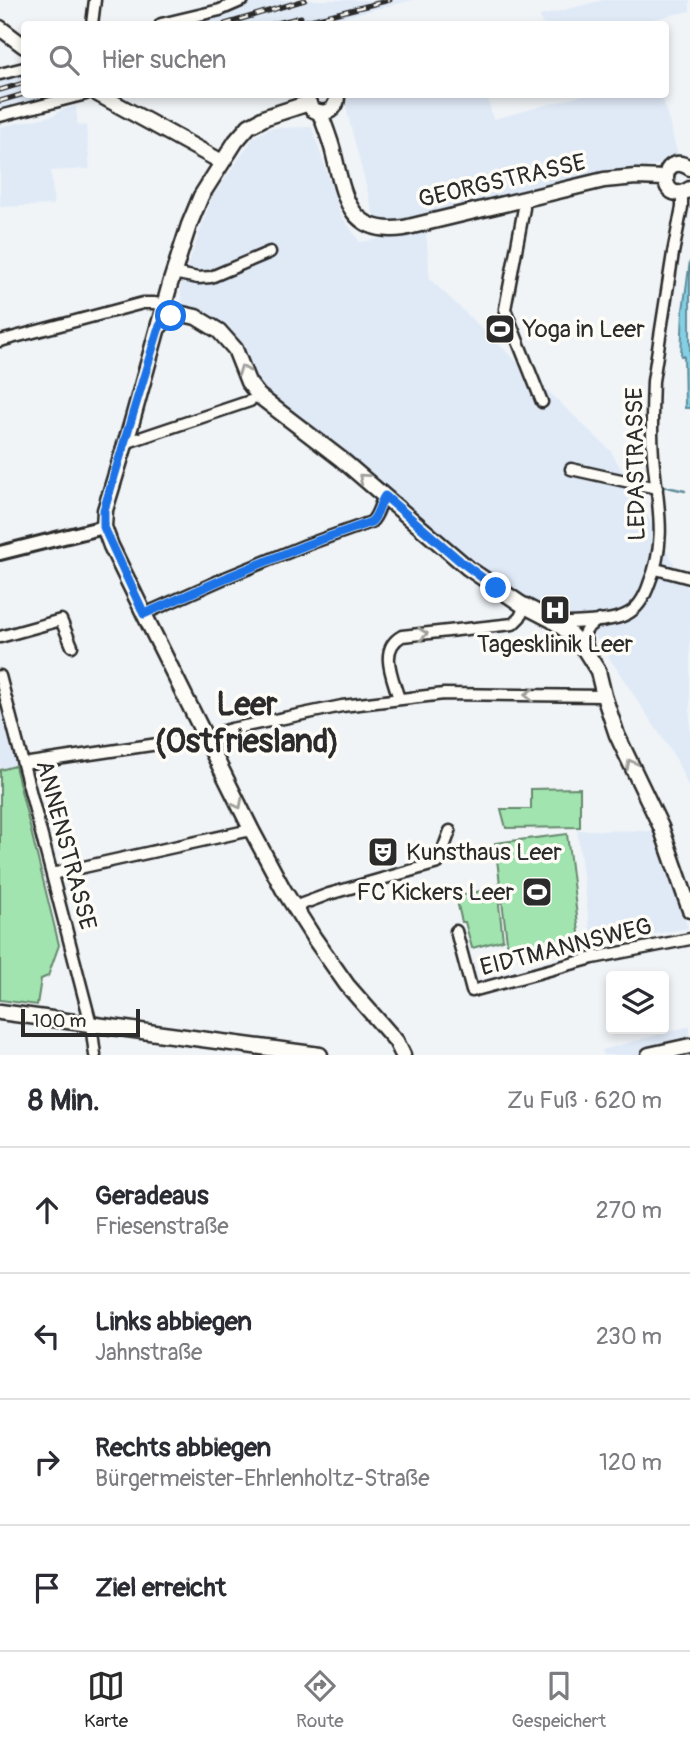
<!DOCTYPE html>
<html lang="de">
<head>
<meta charset="utf-8">
<style>
	:root { --surface:#fff; --page:#f2f2f3; --text:#2b2b33; --muted:#7c7c81; --line:#e1e1e2; --accent:#2b2b2b }
	body { margin:0; font-family:Pangolin,sans-serif; background:var(--page); color:var(--text) }
	.controls { position:absolute; right:21px; bottom:21px; display:grid; overflow:hidden; border-radius:7px; box-shadow:0 4px 10px #0003 }
	.controls button { width:63px; height:63px; display:grid; place-items:center; padding:0; border:0; border-bottom:2px solid var(--line); background:var(--surface); color:var(--text); font:35px sans-serif }
	.scale { position:absolute; left:21px; bottom:18px; width:119px; box-sizing:border-box; padding-left:7px; border:4px solid #2b2b2b; border-top:0; font-size:19px; line-height:24px; white-space:nowrap; color:#2b2b2b; -webkit-text-stroke:5px #fdfcf7; paint-order:stroke }
	.stop { position:absolute; width:21px; height:21px; margin:-16px; border:5px solid #1a73e8; border-radius:50%; background:#fff }
	.stop.end { background:#1a73e8; border-color:#fff; box-shadow:0 2px 7px #0008 }
	.list { margin:0; padding:0; list-style:none }
	h2 { display:flex; justify-content:space-between; align-items:center; height:91px; margin:0; padding:0 28px; font-size:30px }
	h2 small { font-size:23px; font-weight:400; color:var(--muted) }
	.list li { display:grid; grid-template-columns:46px 1fr auto; gap:21px; align-items:center; box-sizing:border-box; height:126px; padding:0 28px; border-top:2px solid var(--line) }
	.list b { display:block; font-size:26px; white-space:nowrap }
	.list p { margin:0; font-size:23px; white-space:nowrap; color:var(--muted) }
	.list em { font-size:23px; font-style:normal; color:var(--muted) }
	.icon { flex:none; width:38px; height:38px; fill:none; stroke:currentColor; stroke-width:2; stroke-linecap:round; stroke-linejoin:round }
	.map { position:relative; flex:none; width:690px; height:1055px; overflow:hidden }
	.search { position:absolute; background:var(--surface); box-shadow:0 4px 10px #0003; left:21px; right:21px; top:21px; height:77px; display:flex; align-items:center; gap:18px; box-sizing:border-box; padding:0 24px; border-radius:7px; color:var(--muted); font-size:26px }
	.sheet { height:595px; background:var(--surface) }
	nav { display:flex; justify-content:space-around; align-items:center; box-sizing:border-box; height:98px; border-top:2px solid var(--line); background:var(--surface); font-size:19px; color:var(--muted) }
	nav a { display:grid; justify-items:center; gap:4px }
	nav .on { color:var(--accent) }
	.map>svg:first-child { display:block }
</style>
</head>
<body>
<div class="map">
<svg width="690" height="1055" viewBox="0 0 690 1055">
	<rect width="100%" height="100%" fill="#f0f4f7"/>
	<filter id="ink" filterUnits="userSpaceOnUse"><feTurbulence type="fractalNoise" baseFrequency=".0143" numOctaves="2"/><feDisplacementMap in="SourceGraphic" scale="14" xChannelSelector="R" yChannelSelector="G"/><feConvolveMatrix kernelMatrix="1 2 1 2 8 2 1 2 1" color-interpolation-filters="sRGB"/></filter>
	<g filter="url(#ink)">
		<path fill="#e0eaf7" d="M259,0H413L315,24H174Z
			M603,0H690V11L632,24H542L540,16Z
			M24,69V94L55,95L0,110V76Z
			M353,95H487L493,119L584,95H662L679,159L632,172L603,173L459,208L386,223L375,221L348,116L346,105L348,97Z
			M76,106L78,126L86,125L90,169L51,171L54,205L0,207V127L55,115L59,111Z
			M312,127L341,215L360,242L426,231L430,279L611,451L690,592V791L676,759L583,618L561,620L525,600L265,395L230,334L182,303L180,288L211,199L254,137L270,128Z
			M0,666L30,767L0,773Z
			M577,830L655,831L688,928L592,946Z
			M690,1026V1055H603L602,1050Z"/>
		<path fill="#a1e4af" stroke="#66886d" stroke-width="2" d="M15,766L59,945L48,976L41,979L37,1005L0,1000V770Z
			M580,788V827L506,828L501,809H531V789Z
			M567,834L580,941L508,950L495,843Z
			M497,887L503,940L472,948L465,922H462L456,897Z"/>
		<path fill="#85cfe5" stroke="#618d9b" stroke-width="2" d="M690,261V408H685L684,356H681L683,310Z"/>
		<g fill="none" stroke-linecap="round" stroke-linejoin="round">
			<path stroke="#618d9b" stroke-width="2.5" d="M658,485L685,491"/>
			<g stroke="#2b2b2b" stroke-width="15">
				<path id="minor" d="M92,24L95,0
					M161,24L220,10L243,0
					M0,74L24,68
					M0,116L86,94
					M523,199L524,208L505,309L542,402
					M173,273L198,278L211,277L270,252
					M0,341L143,303H154L164,305
					M125,443L250,401
					M571,469L657,488
					M656,569L690,578
					M144,614L225,578L306,545L371,522C379,515 379,504 385,496
					M558,624C577,622 611,623 627,614C639,608 645,596 649,584C668,539 657,503 653,456C651,431 652,406 653,381L673,253L682,207V193
					M0,637L61,620L72,646
					M588,651L584,634L589,626L599,620
					M0,676L91,1024L95,1055
					M399,699C393,678 378,649 402,636L513,624L520,617L525,606
					M208,743C213,733 220,732 231,729L342,706L444,694L604,696
					M23,764L205,737
					M52,874L246,831H252
					M294,907L329,894L438,863L450,831
					M456,931L472,991L593,958L690,939"/>
			</g>
			<g stroke="#2b2b2b" stroke-width="18">
				<path id="tertiary" d="M0,553L104,527"/>
			</g>
			<g stroke="#2b2b2b" stroke-width="19">
				<path id="secondary" d="M0,28L24,46
					M98,94L222,162
					M309,103L266,117L249,126L236,141L201,196L189,225L170,284L131,425L105,510L104,527L111,546L150,626L252,831L283,889L314,938L347,985L396,1041L403,1055
					M312,109C325,117 338,110 337,94
					M320,113C325,127 331,141 334,155C344,196 349,236 404,228L604,180L636,177L665,178
					M690,168C658,148 658,209 690,189
					M158,328L167,319L178,313L196,317L219,331L235,349L248,382L259,396L341,459L468,568L521,604L552,620L567,631L583,647L598,671L604,696L617,735L661,827L690,910
					M0,1012L320,1055
					M649,1055L690,1046"/>
			</g>
			<use href="#minor" stroke="#fdfcf7" stroke-width="10"/>
			<use href="#tertiary" stroke="#fdfcf7" stroke-width="12"/>
			<use href="#secondary" stroke="#fdfcf7" stroke-width="14"/>
			<g stroke="#2b2b2b" stroke-width="5">
				<path id="rail" d="M225,24L305,0
					M273,24L301,17
					M294,24L390,0
					M0,90L24,83
					M0,101L24,94"/>
			</g>
			<use href="#rail" stroke="#fdfcf7" stroke-width="2.5" stroke-dasharray="8" stroke-linecap="butt"/>
		</g>
		<defs><path id="oneway-chevron" d="M-2-3.5L2.5 0L-2 3.5" fill="none" stroke-width="1.6" stroke-linecap="round" stroke-linejoin="round" transform="scale(1.75)"/></defs>
		<g stroke="#9e9e9b">
			<use href="#oneway-chevron" transform="translate(243 370) rotate(-111)"/>
			<use href="#oneway-chevron" transform="translate(363 478) rotate(-140)"/>
			<use href="#oneway-chevron" transform="translate(423 634) rotate(-6)"/>
			<use href="#oneway-chevron" transform="translate(529 695) rotate(-179)"/>
			<use href="#oneway-chevron" transform="translate(631 764) rotate(-117)"/>
			<use href="#oneway-chevron" transform="translate(238 804) rotate(63)"/>
		</g>
	</g>
	<g fill="none" stroke-linecap="round" stroke-linejoin="round" filter="url(#ink)">
		<path stroke="#1a73e8" stroke-width="9" d="M171,316L161,324L158,330L104,510V527L107,534L144,614L228,577L306,545L371,522C379,515 379,504 385,496L460,561L496,588"/>
	</g>
	<defs>
		<g id="stadium-square" transform="scale(1.575)"><rect x="-9" y="-9" width="18" height="18" rx="4" fill="#2b2b2b" stroke="#fdfcf7"/><path d="M0-5a6.5 5 0 1 0 0 10a6.5 5 0 1 0 0-10ZM-3.5-1.8h7v3.6h-7Z" fill="#fff"/></g>
		<g id="hospital-square" transform="scale(1.575)"><rect x="-9" y="-9" width="18" height="18" rx="4" fill="#2b2b2b" stroke="#fdfcf7"/><path d="M-5-5h3v3.5h4V-5h3V5h-3V1.5h-4V5h-3Z" fill="#fff"/></g>
		<g id="theatre-square" transform="scale(1.575)"><rect x="-9" y="-9" width="18" height="18" rx="4" fill="#2b2b2b" stroke="#fdfcf7"/><path d="M-5-5.5Q0-4 5-5.5V0Q5 5 0 6Q-5 5-5 0ZM-3.3-2.5H-1v1.5H-3.3ZM1-2.5H3.3v1.5H1ZM-2.8 1Q0 5.5 2.8 1Z" fill="#fff"/></g>
	</defs>
	<g fill-rule="evenodd">
		<use href="#stadium-square" x="500" y="329"/>
		<use href="#hospital-square" x="555" y="610"/>
		<use href="#theatre-square" x="383" y="852"/>
		<use href="#stadium-square" x="537" y="892"/>
	</g>
	<g text-anchor="middle" dominant-baseline="central" stroke-width="7" stroke-linejoin="round" paint-order="stroke">
		<g font-size="24" fill="#2b2b2b" stroke="#fdfcf7">
			<text transform="translate(502 181) rotate(-13)">GEORGSTRASSE</text>
			<text transform="translate(636 464) rotate(-91)">LEDASTRASSE</text>
			<text transform="translate(66 845) rotate(75)">ANNENSTRASSE</text>
			<text transform="translate(566 947) rotate(-14)">EIDTMANNSWEG</text>
		</g>
		<g font-size="24" fill="#2b2b2b" stroke="#fdfcf7" text-anchor="start">
			<text x="523" y="329">Yoga in Leer</text>
			<text x="555" y="644" text-anchor="middle">Tagesklinik Leer</text>
			<text x="406" y="852">Kunsthaus Leer</text>
			<text x="514" y="892" text-anchor="end">FC Kickers Leer</text>
		</g>
		<g font-size="32" font-weight="bold" fill="#2b2b2b" stroke="#fdfcf7">
			<text x="247" y="705">Leer<tspan x="247" dy="37">(Ostfriesland)</tspan></text>
		</g>
	</g>
</svg>
<div class="controls">
<button><svg class="icon" aria-label="layers" viewBox="0 0 24 24"><path d="M12 4l9 5-9 5-9-5zM3 14l9 5 9-5"/></svg></button>
</div>
<div class="scale">100 m</div>
<div class="stop" style="left:171px;top:316px"></div>
<div class="stop end" style="left:496px;top:588px"></div>
<div class="search"><svg class="icon" aria-label="search" viewBox="0 0 24 24"><circle cx="10" cy="10" r="6"/><path d="M15 15l6 6"/></svg>Hier suchen</div>
</div>
<section class="sheet">
<h2>8 Min.<small>Zu Fuß · 620 m</small></h2>
<ul class="list">
<li><svg class="icon" aria-label="ahead" viewBox="0 0 24 24"><path d="M12 20V5M6 11l6-6 6 6"/></svg><div><b>Geradeaus</b><p>Friesenstraße</p></div><em>270 m</em></li>
<li><svg class="icon" aria-label="left" viewBox="0 0 24 24"><path d="M17 20v-9H6M10 6l-5 5 5 5"/></svg><div><b>Links abbiegen</b><p>Jahnstraße</p></div><em>230 m</em></li>
<li><svg class="icon" aria-label="right" viewBox="0 0 24 24"><path d="M7 20v-9h11M14 6l5 5-5 5"/></svg><div><b>Rechts abbiegen</b><p>Bürgermeister-Ehrlenholtz-Straße</p></div><em>120 m</em></li>
<li><svg class="icon" aria-label="arrive" viewBox="0 0 24 24"><path d="M6 21V4h12l-3 4 3 4H6"/></svg><div><b>Ziel erreicht</b></div></li>
</ul>
</section>
<nav>
<a class="on"><svg class="icon" aria-label="map" viewBox="0 0 24 24"><path d="M3 6l6-2 6 2 6-2v14l-6 2-6-2-6 2zM9 4v14M15 6v14"/></svg>Karte</a>
<a><svg class="icon" aria-label="directions" viewBox="0 0 24 24"><path d="M12 3l9 9-9 9-9-9zM9 14v-3h6M13 9l2 2-2 2"/></svg>Route</a>
<a><svg class="icon" aria-label="saved" viewBox="0 0 24 24"><path d="M7 4h10v16l-5-4-5 4z"/></svg>Gespeichert</a>
</nav>
</body>
</html>
